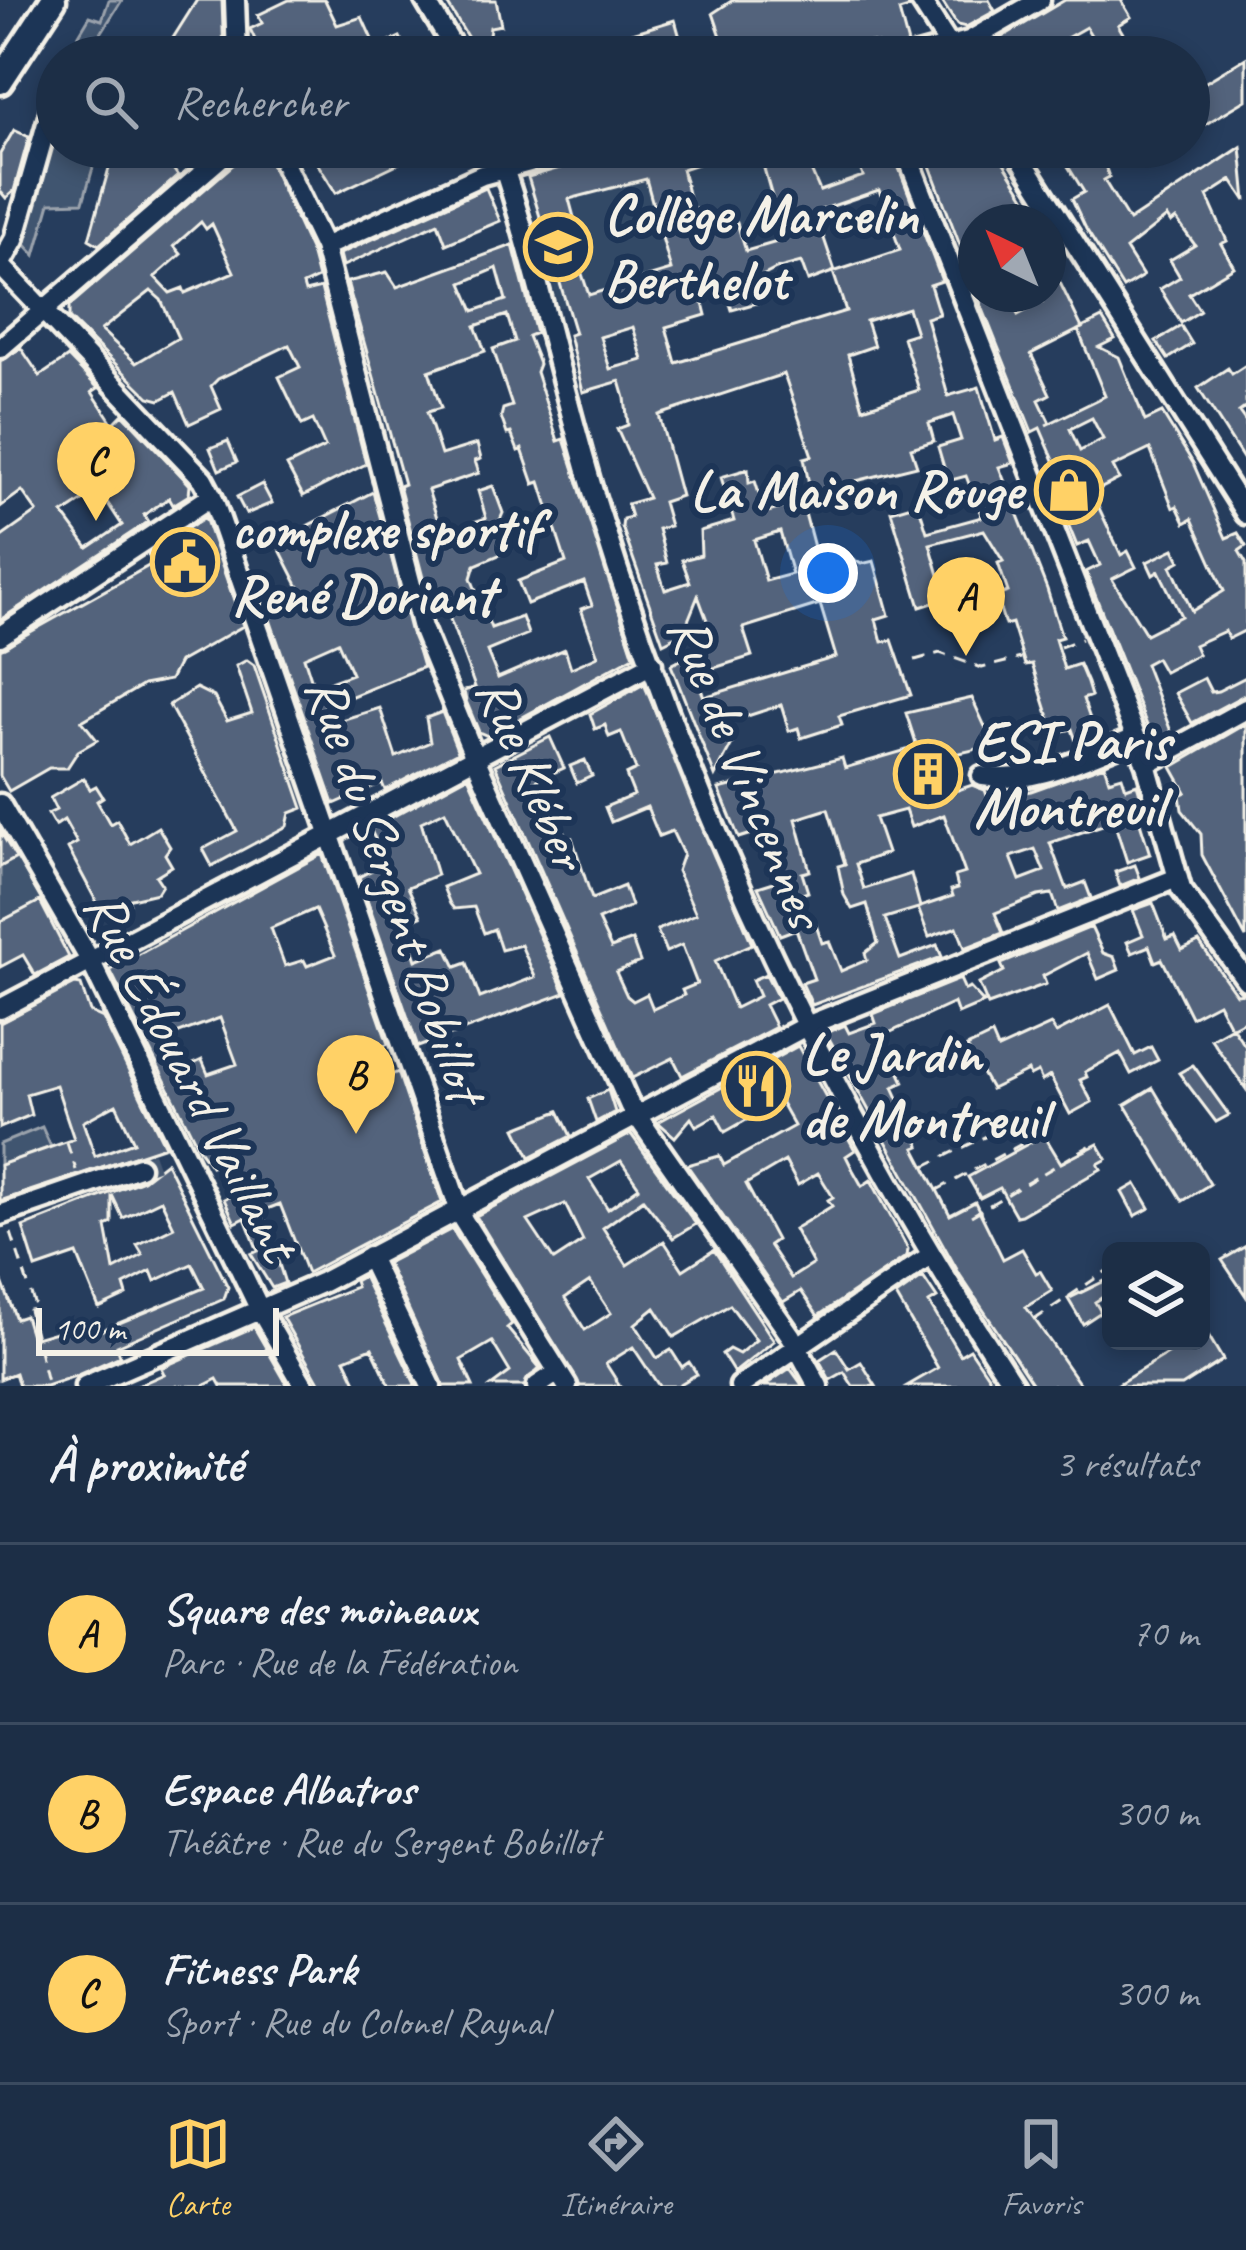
<!DOCTYPE html>
<html lang="fr">
<head>
<meta charset="utf-8">
<style>
	:root { --surface:#1c2e46; --page:#293a51; --text:#f1f3f6; --muted:#a0a8b3; --line:#3a4a5f; --accent:#ffd166 }
	body { margin:0; font-family:Caveat,sans-serif; background:var(--page); color:var(--text) }
	.controls { position:absolute; right:36px; bottom:36px; display:grid; overflow:hidden; border-radius:18px; box-shadow:0 6px 18px #0003 }
	.controls button { width:108px; height:108px; display:grid; place-items:center; padding:0; border:0; border-bottom:3px solid var(--line); background:var(--surface); color:var(--text); font:60px sans-serif }
	.compass { position:absolute; left:958px; top:204px; width:108px; height:108px; border-radius:50%; background:var(--surface); box-shadow:0 6px 18px #0003; rotate:317deg }
	.scale { position:absolute; left:36px; bottom:30px; width:243px; box-sizing:border-box; padding-left:12px; border:6px solid #f4f1e8; border-top:0; font-size:33px; line-height:42px; white-space:nowrap; color:#f4f1e8; -webkit-text-stroke:9px #1d3557; paint-order:stroke }
	.you { position:absolute; left:828px; top:573px; width:42px; height:42px; margin:-30px; border:9px solid #fff; border-radius:50%; background:#1a73e8; box-shadow:0 0 0 18px #1a73e833 }
	.badge { display:grid; place-items:center; width:78px; height:78px; border-radius:50%; background:var(--accent); color:#111; font-size:39px; font-weight:700 }
	.pin { position:absolute; translate:-50% -99px; filter:drop-shadow(0 3px 6px #0008) }
	.pin::after { content:''; position:absolute; top:63px; width:42px; height:36px; background:inherit; clip-path:polygon(0 0,100% 0,50% 100%) }
	.list { margin:0; padding:0; list-style:none }
	h2 { display:flex; justify-content:space-between; align-items:center; height:156px; margin:0; padding:0 48px; font-size:51px }
	h2 small { font-size:39px; font-weight:400; color:var(--muted) }
	.list li { display:grid; grid-template-columns:78px 1fr auto; gap:36px; align-items:center; box-sizing:border-box; height:180px; padding:0 48px; border-top:3px solid var(--line) }
	.list b { display:block; font-size:45px; white-space:nowrap }
	.list p { margin:0; font-size:39px; white-space:nowrap; color:var(--muted) }
	.list em { font-size:39px; font-style:normal; color:var(--muted) }
	.icon { flex:none; width:66px; height:66px; fill:none; stroke:currentColor; stroke-width:2; stroke-linecap:round; stroke-linejoin:round }
	.map { position:relative; flex:none; width:1246px; height:1386px; overflow:hidden }
	.search { position:absolute; background:var(--surface); box-shadow:0 6px 18px #0003; left:36px; right:36px; top:36px; height:132px; display:flex; align-items:center; gap:30px; box-sizing:border-box; padding:0 42px; border-radius:66px; color:var(--muted); font-size:45px }
	.sheet { height:696px; background:var(--surface) }
	nav { display:flex; justify-content:space-around; align-items:center; box-sizing:border-box; height:168px; border-top:3px solid var(--line); background:var(--surface); font-size:33px; color:var(--muted) }
	nav a { display:grid; justify-items:center; gap:6px }
	nav .on { color:var(--accent) }
	.map>svg:first-child { display:block }
</style>
</head>
<body>
<div class="map">
<svg width="1246" height="1386" viewBox="0 0 1246 1386">
	<rect width="100%" height="100%" fill="#263d5d"/>
	<filter id="ink" filterUnits="userSpaceOnUse"><feTurbulence type="fractalNoise" baseFrequency=".00833" numOctaves="2"/><feDisplacementMap in="SourceGraphic" scale="24" xChannelSelector="R" yChannelSelector="G"/><feConvolveMatrix kernelMatrix="1 2 1 2 8 2 1 2 1" color-interpolation-filters="sRGB"/></filter>
	<g filter="url(#ink)">
		<path fill="#334966" d="M634,147H894L907,182L735,241L739,257L559,308L524,178Z"/>
		<path fill="#40546f" stroke="#9aa2ac" stroke-width="3" d="M109,0H122L86,57H80L86,42L78,36L90,16L102,20Z
			M55,126L57,147H99L83,202L50,203L35,255L21,240Z
			M17,858L42,900L0,922V867Z
			M42,1127L51,1147L0,1165V1144Z"/>
		<path fill="#52647b" stroke="#f4f1e8" stroke-width="3" fill-rule="evenodd" d="M197,0H222L224,57H161Z
			M289,0H325L337,25L362,17L376,48L400,37L410,57H263L250,29L262,23L258,15Z
			M445,0H496L501,25L490,27L487,50L477,53Z
			M733,0H907L909,8L899,11L908,44L895,49L870,42L833,52L835,57H759L749,44L726,51L713,13Z
			M941,0H989L995,11L966,27L957,25Z
			M1065,0H1121L1131,17L1118,25L1137,57H1104L1086,27L1033,57H968Z
			M675,20L684,52L664,57H554Z
			M1246,58V100L1189,134V92Z
			M14,130L29,137L14,191L6,198L0,191V154Z
			M115,147H158L178,176L99,245L89,239Z
			M246,147H263L311,252L318,278L303,285L305,292L321,288L366,464L303,496L287,466L325,447L313,420L302,425L279,377L300,367L289,345L218,379L211,386L221,409L189,424L175,392L160,400L149,397L69,318V306L242,157ZM201,222L206,229L212,224L234,272L185,293L183,288L170,293L155,277L181,254L174,246ZM151,291L161,300L178,338L136,363L101,330Z
			M307,147H433L336,193Z
			M634,147H748L682,169L691,206L720,227L737,223L746,251L784,240L758,147H801L820,191L863,176L851,147H891L942,281L930,285L939,314L926,318L948,396L979,387L995,440L1003,437L1013,463L999,467L1047,589L1062,637L1055,639L1064,669L1079,664L1087,683L1091,696L1083,699L1097,739L1078,747L1072,729L1054,733L1032,664L1025,665L1012,623L1005,625L996,596L1008,592L998,563L1003,561L984,530L930,544L946,599L920,607L891,511L918,503L927,532L982,517L966,476L948,481L938,447L961,440L953,415L929,423L934,441L911,448L917,466L844,484L845,491L812,500L804,458L812,456L784,374L659,415L681,496L663,502L670,526L658,529L667,563L657,565L665,590L690,582L682,560L701,555L700,531L734,521L721,477L748,469L749,483L755,481L765,513L802,502L819,566L850,557L861,564L874,561L889,615L876,619L882,642L892,640L911,695L839,716L842,725L801,738L798,728L789,731L781,705L729,722L735,738L715,776L671,665L715,642L698,596L683,633L663,643L622,527L623,519L631,517L627,504L648,498L617,429L628,425L625,398L620,381L583,392L569,335L575,333L528,177ZM646,179L671,270L589,295L570,238L579,236L569,199ZM879,190L900,250L833,272L846,311L676,363L666,327L706,315L701,295L725,288L732,310L761,302L755,280L776,269L801,262L808,281L835,271L815,212ZM908,308L916,333L903,337L919,390L863,408L848,355L874,346L866,321ZM633,327L643,360L610,369L600,337ZM780,532L792,574L766,581L754,540ZM820,604L836,657L704,697L695,674L752,656L743,628Z
			M923,147H994L1041,222H976V288Z
			M1056,147H1088L1101,154L1109,177L1104,180L1129,221L1241,147L1246,201L1232,180L1207,196L1227,241L1221,244L1234,267L1189,294L1200,311L1181,323L1160,289L1180,277L1170,260L1195,245L1176,219L1171,223L1167,217L1126,249L1143,276L1123,288L1086,229L1072,199L1084,192Z
			M1123,147H1175L1170,164L1123,151Z
			M486,188L500,221L446,244L438,223L343,266L340,254Z
			M513,245L536,333L528,336L539,364L536,372L558,441L564,439L634,656L488,736L479,732L466,701L464,691L475,687L440,592L428,597L399,486L404,484L347,282L387,272L397,287ZM497,268L506,300L474,311L462,283ZM507,315L515,341L493,349L512,406L503,409L501,417L507,434L511,433L518,451L522,449L534,484L540,482L566,562L518,581L527,604L584,582L592,605L581,609L598,656L571,668L565,649L498,678L487,651L528,634L522,617L491,628L471,578L475,565L511,550L500,520L503,513L493,486L478,491L486,518L442,533L428,490L479,473L475,461L481,459L477,444L441,455L427,412L441,408L429,371L485,351L475,326Z
			M1048,258L1082,328L1031,354L1050,394L1039,400L1050,423L1046,425L1105,396L1078,330L1102,318L1115,339L1099,347L1119,357L1145,421L1162,413L1193,463L1226,538L1238,533L1246,546L1239,551L1246,563V630L1228,639L1225,631L1194,645L1198,654L1164,672L1156,658L1145,664L1172,734L1159,741L1152,738L1086,572L1100,565L1089,541L1077,546L1053,487L1061,483L1056,465L1040,428L1032,432L977,294H998L1004,307L1012,303L1018,315L1042,302L1038,294H1048ZM1092,418L1103,439L1080,451L1070,429ZM1150,449L1173,508L1177,506L1185,523L1192,519L1224,591L1192,611L1171,566L1180,561L1174,549L1147,562L1153,575L1159,571L1181,616L1146,634L1112,579L1136,567L1128,551L1121,555L1092,493L1119,479L1113,467Z
			M1181,326L1192,344L1168,359L1156,341Z
			M21,348L40,376L68,357L98,388L92,392L113,424L123,414L190,485L189,495L173,505L169,498L144,515L148,522L0,620V538L37,512L22,491L0,507V361ZM99,490L122,525L88,548L63,514Z
			M1246,365V407L1239,412L1246,422V463L1198,388L1228,368L1232,374Z
			M228,441L237,462L219,470L210,448Z
			M262,484L272,503L246,514L237,497Z
			M373,492L423,667L320,709L325,725L380,708L396,757L430,742L426,718L442,712L458,752L385,790L382,783L334,804L257,582L268,577L281,612L305,599L276,542ZM338,642L352,674L314,688L304,657Z
			M205,517L243,626L179,662L170,680L143,685L82,721L97,740L78,751L67,768H49L9,791L0,776V649L152,564L148,554Z
			M247,660L254,665L303,808L290,813L287,826L212,866L203,849L237,831L169,705L196,688L214,697L227,721L252,713L236,666Z
			M1246,677V694L1192,723L1175,693L1204,678L1211,692L1218,691Z
			M644,684L752,944L715,961L735,1008L759,996L752,980L766,974L778,998L765,1005L776,1027L682,1076L673,1058L632,1078L495,765L550,737L564,768L533,782L551,829L561,825L567,840L572,838L592,899L624,886L631,906L598,920L611,948L632,940L640,962L616,972L627,996L633,1001L647,994L653,1009L684,995L682,990L697,984L682,945L666,952L657,930L696,914L677,871L683,854L672,831L659,836L647,807L611,822L605,807L634,795L626,775L636,770L621,732L609,737L605,725L595,729L590,714Z
			M972,698L991,740L987,747L946,756L958,790L972,785L985,790L988,798L1031,791L1104,765L1109,780L1122,776L1126,788L1137,784L1145,811L1137,813L1150,854L1127,862L1114,821L1050,843L1067,889L1085,882L1091,898L1058,911L1052,894L1038,896L995,913L1003,933L965,948L957,927L929,937L918,908L885,918L900,959L937,945L942,957L812,1005L802,983L814,979L796,929L780,935L758,887L777,881L764,830L739,838L719,789L842,758L845,768L917,747L906,713ZM828,809L845,864L838,866L844,895L852,909L867,904L878,943L865,953L867,960L841,971L829,941L822,943L816,925L811,927L799,895L808,892L802,873L810,871L796,819ZM905,810L911,827L944,815L965,873L955,876L958,888L951,890L953,896L920,907L911,874L864,889L856,864L887,853L875,818ZM1035,849L1044,871L1020,880L1011,857Z
			M1246,724V938L1202,855L1201,834L1182,810L1180,795L1186,792L1172,767Z
			M585,760L592,776L577,783L570,766Z
			M468,776L565,993L418,1047L359,877L387,862L370,829ZM445,811L475,874L443,887L450,904L454,909L474,907L484,933L494,929L501,950L521,945L535,977L480,998L467,963L456,967L447,948L416,960L410,942L408,921L421,916L408,887L437,875L421,822Z
			M84,778L90,789L96,786L103,797L97,801L110,824L117,820L130,844L158,827L170,847L165,854L172,866L156,876L162,885L157,893L127,900L130,904L118,911L116,907L103,914L68,848L77,843L64,820L55,826L48,814L56,810L50,798Z
			M0,831L16,858L0,867Z
			M322,854L388,1044L345,1065L358,1090L398,1072L442,1202L307,1273L280,1204L262,1211L285,1283L272,1288L251,1254L258,1251L245,1218L235,1223L224,1199L237,1193L223,1160L211,1166L200,1151L110,970ZM315,909L335,955L307,966L304,960L285,966L271,928ZM220,1018L237,1064L208,1074L202,1060L183,1069L168,1037Z
			M1135,865L1140,878L1120,886L1115,872Z
			M40,901L69,957L35,975L23,955L0,967V922Z
			M1153,903L1167,939L1175,936L1182,950L1199,942L1236,994L1246,993V1020L1231,1028L1218,1003L1191,1017L1162,959L1155,962L1149,946L1132,953L1127,942L1143,935L1133,910Z
			M1091,927L1103,953L1114,957L1119,970L1098,979L1087,953L1043,976L1046,984L988,1005L979,984L1004,971L1001,964Z
			M960,979L965,990L970,988L984,1003L958,1014L954,1003L878,1038L889,1067L896,1064L904,1082L893,1087L920,1146L915,1148L950,1215L975,1202L1003,1259L1022,1249L1036,1273L1040,1271L1052,1291L1026,1307L1081,1386H1034L960,1275L826,1033L845,1025L849,1033L876,1023L873,1014Z
			M75,984L81,985L90,1012L103,1018L165,1146L0,1201V1165L74,1139L56,1085L26,1094L31,1115L0,1128V1023ZM116,1104L134,1142L95,1156L83,1122Z
			M1110,1005L1135,1055L1151,1047L1158,1060L1131,1074L1120,1053L1085,1072L1087,1077L1080,1080L1092,1102L1070,1114L1050,1076L1042,1081L1038,1072L1030,1076L1028,1071L991,1089L967,1047L992,1035L998,1049L1051,1025L1056,1033Z
			M1232,1027L1246,1047V1089L1211,1039Z
			M798,1046L855,1150L846,1156L853,1170L862,1186L871,1180L908,1249L907,1256L818,1316L801,1291L783,1302L687,1165L719,1156L724,1165L794,1126L780,1101L725,1132L716,1115L696,1126L691,1118L675,1137L658,1122ZM785,1161L798,1185L818,1173L833,1197L828,1200L832,1206L794,1229L813,1264L791,1278L769,1245L776,1240L746,1184Z
			M1193,1065L1229,1115L1216,1122L1179,1073Z
			M1153,1088L1210,1184L1183,1201L1125,1105Z
			M608,1090L615,1112L596,1122L588,1099Z
			M559,1111L571,1136L530,1157L516,1128Z
			M631,1134L696,1224L673,1238L643,1199L603,1228L627,1265L664,1241L683,1270L714,1250L774,1341L734,1373L722,1354L729,1349L739,1354L756,1340L730,1305L674,1337L655,1308L635,1324L657,1358L671,1350L682,1367L689,1362L697,1374L677,1386H659L633,1347L606,1364L620,1386H580L476,1216ZM621,1161L639,1187L608,1209L589,1179ZM565,1204L583,1241L554,1260L528,1221ZM590,1281L611,1313L585,1330L565,1298Z
			M1044,1135L1061,1163L1098,1144L1107,1159L1098,1164L1101,1169L1021,1215L1016,1216L1000,1188L980,1198L968,1177Z
			M166,1162L228,1287L224,1299L117,1346L120,1356L75,1376L46,1386H19L15,1373L0,1379V1276L16,1319L25,1316L32,1339L90,1322L95,1333L204,1288L192,1264L155,1281L151,1271L124,1285L127,1295L99,1308L77,1254L36,1268L23,1227L143,1180ZM112,1195L123,1218L161,1200L174,1227L137,1245L143,1255L114,1270L106,1226L112,1223Z
			M1136,1184L1150,1208L1135,1216L1122,1192Z
			M452,1229L512,1324L507,1328L540,1368L524,1386H491L510,1372L492,1342L461,1360L473,1386H444L387,1263Z
			M1246,1246V1296L1222,1260Z
			M363,1276L416,1386H390L372,1348L345,1359L358,1386H321L282,1317L356,1287L354,1281Z
			M923,1277L937,1298L929,1303L960,1355L970,1349L995,1386H907L938,1368L896,1296Z
			M1111,1278V1292L1095,1302L1101,1312L1083,1324L1068,1299Z
			M1201,1323L1223,1360L1182,1386H1115L1188,1341H1201Z
			M254,1327L288,1386H221L217,1379L203,1386H137L164,1374L161,1368Z
			M836,1349L849,1369L861,1362L876,1386H853L844,1372L830,1380L819,1360Z
			M790,1368L803,1386H764Z"/>
		<g fill="none" stroke-linecap="round" stroke-linejoin="round">
			<path stroke="#455872" stroke-width="18" stroke-dasharray="18 9" stroke-linecap="butt" d="M139,1167L164,1158"/>
			<g stroke="#f4f1e8" stroke-width="27">
				<path id="minor" d="M235,0L237,57
					M425,0L459,57
					M920,0L954,53
					M910,57L969,41L1040,0
					M276,147L324,247L422,628L475,758L630,1106L791,1336L818,1386
					M497,147C536,262 560,382 595,498C691,812 834,1112 1014,1386
					M904,147L1146,764L1181,889L1246,980
					M1014,147L1246,514
					M324,247L482,175L584,147
					M0,265L203,479L212,496L463,1220L567,1386
					M0,265L14,240L54,99
					M0,348L233,147
					M0,636L212,496
					M1146,764L1246,709
					M982,776C1035,786 1087,756 1136,738
					M0,804L91,962L260,1310L304,1386
					M0,1009L652,664
					M0,1215L139,1167
					M369,1257L431,1386
					M85,1386L323,1282L806,1026L1177,878
					M537,1386L558,1372
					M740,1386L930,1256"/>
			</g>
			<g stroke="#f4f1e8" stroke-width="33">
				<path id="major" d="M0,81L53,0"/>
			</g>
			<path stroke="#f4f1e8" stroke-width="3" stroke-dasharray="12 9" stroke-linecap="butt" d="M1060,647L1081,639
				M915,660L940,653L982,668L1021,658
				M67,1143L76,1170
				M925,1166L1052,1104
				M937,1190L1040,1134
				M971,1216L1096,1142
				M11,1233L36,1309L29,1310L48,1386
				M1139,1251L1156,1241
				M1034,1320L1111,1268"/>
			<use href="#minor" stroke="#1d3557" stroke-width="18"/>
			<use href="#major" stroke="#1d3557" stroke-width="24"/>
		</g>
	</g>
	<defs>
		<g id="school-ring" transform="scale(3.45)"><circle r="9.5" fill="#1d3557" stroke="#ffd166" stroke-width="1.5"/><path d="M0-5L7-2L0 1L-7-2ZM-4 1L0 2.5L4 1V4Q0 6-4 4Z" fill="#ffd166"/></g>
		<g id="shop-ring" transform="scale(3.45)"><circle r="9.5" fill="#1d3557" stroke="#ffd166" stroke-width="1.5"/><path d="M-5-2.5h2.3a2.7 3.5 0 0 1 5.4 0H5L5.5 6h-11ZM-1.5-2.5h3a1.5 2.3 0 0 0-3 0Z" fill="#ffd166"/></g>
		<g id="civic-ring" transform="scale(3.45)"><circle r="9.5" fill="#1d3557" stroke="#ffd166" stroke-width="1.5"/><path d="M-.6-6.5H3V-4.5H.6V-3L4-1V1h2V6H-6V1h2V-1L-.6-3ZM-1.2 2.5V6h2.4V2.5Z" fill="#ffd166"/></g>
		<g id="building-ring" transform="scale(3.45)"><circle r="9.5" fill="#1d3557" stroke="#ffd166" stroke-width="1.5"/><path d="M-4-6H4V6H1V3H-1V6H-4ZM-2.5-4.3h1.7v1.8h-1.7ZM.8-4.3h1.7v1.8H.8ZM-2.5-1h1.7V.8h-1.7ZM.8-1h1.7V.8H.8Z" fill="#ffd166"/></g>
		<g id="restaurant-ring" transform="scale(3.45)"><circle r="9.5" fill="#1d3557" stroke="#ffd166" stroke-width="1.5"/><path d="M-5-6h1v4h1v-4h1v4h1v-4h1v5L-1.5 .5V6h-2V.5L-5-1ZM5-6V6H3V1.5H1.5Q1.5-4 5-6Z" fill="#ffd166"/></g>
	</defs>
	<g fill-rule="evenodd">
		<use href="#school-ring" x="558" y="247"/>
		<use href="#shop-ring" x="1069" y="490"/>
		<use href="#civic-ring" x="185" y="562"/>
		<use href="#building-ring" x="928" y="774"/>
		<use href="#restaurant-ring" x="756" y="1086"/>
	</g>
	<g text-anchor="middle" dominant-baseline="central" stroke-width="12" stroke-linejoin="round" paint-order="stroke">
		<g font-size="57" font-weight="bold" fill="#f4f1e8" stroke="#1d3557" text-anchor="start">
			<text x="604" y="214">Collège Marcelin<tspan x="604" dy="66">Berthelot</tspan></text>
			<text x="1022" y="490" text-anchor="end">La Maison Rouge</text>
			<text x="231" y="529">complexe sportif<tspan x="231" dy="66">René Doriant</tspan></text>
			<text x="974" y="741">ESI Paris<tspan x="974" dy="66">Montreuil</tspan></text>
			<text x="802" y="1053">Le Jardin<tspan x="802" dy="66">de Montreuil</tspan></text>
		</g>
		<g font-size="57" fill="#f4f1e8" stroke="#1d3557">
			<text transform="translate(747 771) rotate(68)">Rue de Vincennes</text>
			<text transform="translate(533 773) rotate(67)">Rue Kléber</text>
			<text transform="translate(396 889) rotate(71)">Rue du Sergent Bobillot</text>
			<text transform="translate(192 1075) rotate(63)">Rue Édouard Vaillant</text>
		</g>
	</g>
</svg>
<div class="controls">
<button><svg class="icon" aria-label="layers" viewBox="0 0 24 24"><path d="M12 4l9 5-9 5-9-5zM3 14l9 5 9-5"/></svg></button>
</div>
<svg class="compass" viewBox="-18 -18 36 36"><path d="M0-13l5 13h-10z" fill="#e53935"/><path d="M0 13l5-13h-10z" fill="#a0a8b3"/></svg>
<div class="scale">100 m</div>
<div class="you"></div>
<div class="pin badge" style="left:966px;top:656px">A</div>
<div class="pin badge" style="left:356px;top:1134px">B</div>
<div class="pin badge" style="left:96px;top:521px">C</div>
<div class="search"><svg class="icon" aria-label="search" viewBox="0 0 24 24"><circle cx="10" cy="10" r="6"/><path d="M15 15l6 6"/></svg>Rechercher</div>
</div>
<section class="sheet">
<h2>À proximité<small>3 résultats</small></h2>
<ul class="list">
<li><span class="badge">A</span><div><b>Square des moineaux</b><p>Parc · Rue de la Fédération</p></div><em>70 m</em></li>
<li><span class="badge">B</span><div><b>Espace Albatros</b><p>Théâtre · Rue du Sergent Bobillot</p></div><em>300 m</em></li>
<li><span class="badge">C</span><div><b>Fitness Park</b><p>Sport · Rue du Colonel Raynal</p></div><em>300 m</em></li>
</ul>
</section>
<nav>
<a class="on"><svg class="icon" aria-label="map" viewBox="0 0 24 24"><path d="M3 6l6-2 6 2 6-2v14l-6 2-6-2-6 2zM9 4v14M15 6v14"/></svg>Carte</a>
<a><svg class="icon" aria-label="directions" viewBox="0 0 24 24"><path d="M12 3l9 9-9 9-9-9zM9 14v-3h6M13 9l2 2-2 2"/></svg>Itinéraire</a>
<a><svg class="icon" aria-label="saved" viewBox="0 0 24 24"><path d="M7 4h10v16l-5-4-5 4z"/></svg>Favoris</a>
</nav>
</body>
</html>
